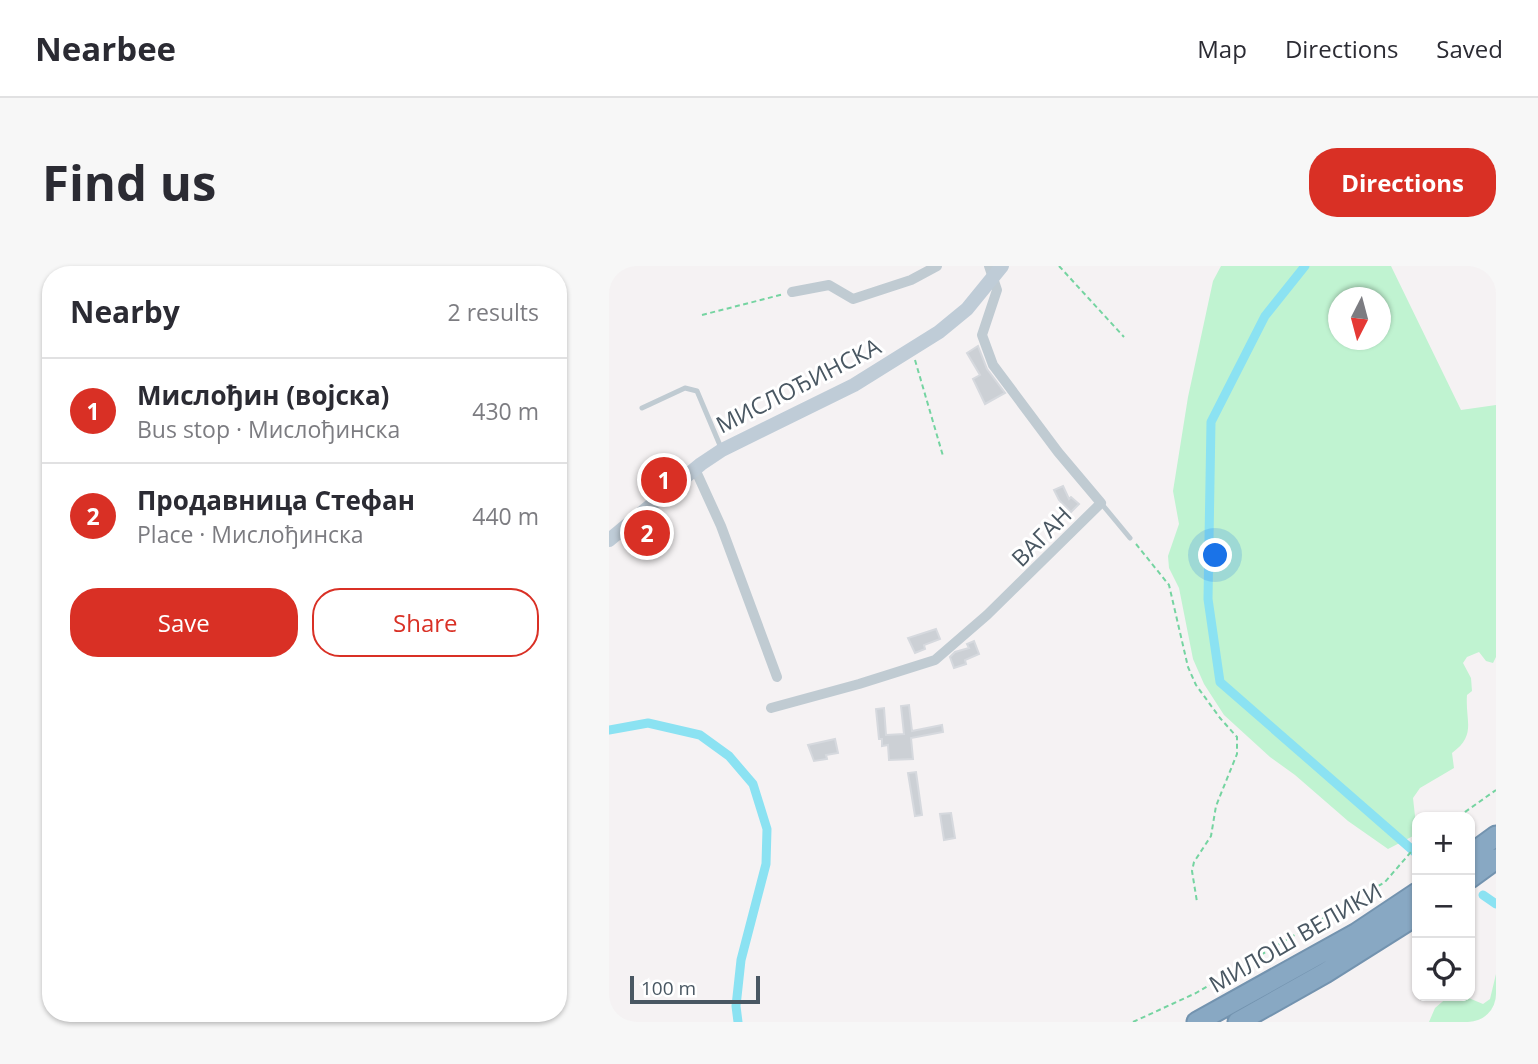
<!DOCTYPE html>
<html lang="en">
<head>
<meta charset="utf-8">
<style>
	:root { --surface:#fff; --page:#f7f7f7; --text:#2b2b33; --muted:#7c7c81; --line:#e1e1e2; --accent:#d93025 }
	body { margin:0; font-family:"Open Sans",sans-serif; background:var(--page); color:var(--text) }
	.controls { position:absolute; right:21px; bottom:21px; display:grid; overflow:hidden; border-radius:14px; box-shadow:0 2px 5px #0004 }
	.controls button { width:63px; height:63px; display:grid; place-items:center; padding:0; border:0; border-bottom:2px solid var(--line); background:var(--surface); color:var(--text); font:35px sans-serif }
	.compass { position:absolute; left:719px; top:21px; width:63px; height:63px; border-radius:50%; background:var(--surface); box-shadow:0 2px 5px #0004; rotate:186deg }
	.scale { position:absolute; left:21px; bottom:18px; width:130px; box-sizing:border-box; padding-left:7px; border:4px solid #495762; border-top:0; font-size:19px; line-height:24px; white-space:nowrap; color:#495762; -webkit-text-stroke:5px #fff; paint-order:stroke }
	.you { position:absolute; left:607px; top:290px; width:24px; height:24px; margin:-18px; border:5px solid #fff; border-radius:50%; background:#1a73e8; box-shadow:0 0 0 10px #1a73e833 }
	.badge { display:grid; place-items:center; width:46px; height:46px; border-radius:50%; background:var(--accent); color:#fff; font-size:23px; font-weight:700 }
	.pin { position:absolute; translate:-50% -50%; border:4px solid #fff; box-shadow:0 2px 7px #0006 }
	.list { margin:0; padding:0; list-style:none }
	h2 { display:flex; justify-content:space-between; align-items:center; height:91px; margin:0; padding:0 28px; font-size:30px }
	h2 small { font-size:23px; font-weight:400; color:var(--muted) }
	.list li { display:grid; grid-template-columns:46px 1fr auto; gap:21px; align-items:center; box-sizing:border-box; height:105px; padding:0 28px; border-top:2px solid var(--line) }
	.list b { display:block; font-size:26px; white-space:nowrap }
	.list p { margin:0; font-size:23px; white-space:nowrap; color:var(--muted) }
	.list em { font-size:23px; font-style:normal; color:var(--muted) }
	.actions { display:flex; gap:14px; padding:21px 28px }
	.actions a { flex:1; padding:16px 0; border:2px solid var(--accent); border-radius:28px; text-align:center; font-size:24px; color:var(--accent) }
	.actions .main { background:var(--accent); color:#fff }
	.icon { flex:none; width:38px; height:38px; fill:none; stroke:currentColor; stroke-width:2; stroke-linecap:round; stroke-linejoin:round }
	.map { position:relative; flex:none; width:887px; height:756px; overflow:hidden; border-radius:28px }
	header { display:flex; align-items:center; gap:42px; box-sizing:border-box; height:98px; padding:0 35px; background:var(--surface); border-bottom:2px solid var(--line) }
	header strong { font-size:33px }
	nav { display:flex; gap:38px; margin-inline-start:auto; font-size:24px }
	.intro { display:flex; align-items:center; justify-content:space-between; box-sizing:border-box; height:168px; padding:0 42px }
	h1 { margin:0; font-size:49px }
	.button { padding:18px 32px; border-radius:28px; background:var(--accent); color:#fff; font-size:24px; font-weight:700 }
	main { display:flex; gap:42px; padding:0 42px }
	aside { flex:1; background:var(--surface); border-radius:28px; box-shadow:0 2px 5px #0004 }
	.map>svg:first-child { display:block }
</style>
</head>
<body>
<header>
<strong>Nearbee</strong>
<nav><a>Map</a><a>Directions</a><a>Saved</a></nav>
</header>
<div class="intro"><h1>Find us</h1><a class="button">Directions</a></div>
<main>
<aside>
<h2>Nearby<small>2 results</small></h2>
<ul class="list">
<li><span class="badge">1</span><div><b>Мислођин (војска)</b><p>Bus stop · Мислођинска</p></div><em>430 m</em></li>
<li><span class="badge">2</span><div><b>Продавница Стефан</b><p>Place · Мислођинска</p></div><em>440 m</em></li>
</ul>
<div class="actions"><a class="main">Save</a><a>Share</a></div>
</aside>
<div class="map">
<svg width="887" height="756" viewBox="0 0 887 756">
	<rect width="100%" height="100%" fill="#f5f2f3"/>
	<path fill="#c0f3d1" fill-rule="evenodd" d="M612,0H782L852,144L887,139V391L884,397L877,395L870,386L858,391L854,397L862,412L863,425L858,429C856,455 868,469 843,487L845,502L811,522L804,532L808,568L779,583L739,555L686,509L661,491L615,449L595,418L584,393L570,322L560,302L559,290L570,258L564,225L579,131L604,15ZM730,32H772V74H730Z
		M887,708V756H820L826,742L840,730H855L874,738L881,733Z"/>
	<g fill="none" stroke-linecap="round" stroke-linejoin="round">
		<path stroke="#8be2f2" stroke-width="9" d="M696,0L656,50L602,156L599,333L611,416L808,588
			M0,464L39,457L91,469L120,490L144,518L158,563L157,598L132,694L127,740L129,756
			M874,629L887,638"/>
	</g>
	<path fill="#ccd0d5" stroke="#d6d9de" stroke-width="2" d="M369,80L378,103L396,127L376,138L364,113L371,109L358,87Z
		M454,220L460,233L462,231L470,238L462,246L450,234L445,224Z
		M327,363L331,373L315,379L316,383L306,387L299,372Z
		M365,375L370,388L356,394L357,398L345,402L341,391L346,386L360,382L358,378Z
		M300,439L303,465L333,459L334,466L302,472L304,493L280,494L279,479L273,480V473H270L267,443L275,442L277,469L295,468L292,440Z
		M226,473L229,487L217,489L218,493L205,495L199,479Z
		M307,506L313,549L306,550L299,507Z
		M342,547L346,572L335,574L331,548Z"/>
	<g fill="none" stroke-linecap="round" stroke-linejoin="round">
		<g stroke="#7393af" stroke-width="23">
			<path id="highway" d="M861,589L887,570
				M861,612L887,593
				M588,756L748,667L808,627
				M629,756L716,707L808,649"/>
		</g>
		<path stroke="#75d4a1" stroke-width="2" stroke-dasharray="5 3.5" stroke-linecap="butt" d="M450,0L515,71
			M93,49L175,28
			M306,94L334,190
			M527,278L560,319L579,401L587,419L611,452L628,471V488L607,540L602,570L585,596L583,605L588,636
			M849,551L887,524
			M524,756L587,727L776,616L808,579"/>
		<path stroke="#c0cbd2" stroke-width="5" d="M33,142L76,122L88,125L113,184
			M492,237L521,272"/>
		<path stroke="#c0cbd2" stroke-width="10" d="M183,26L220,19L244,33L302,14L328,0
			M86,203L112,260L168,411
			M162,442L250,418L326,394L378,349L492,237L449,186L384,99L373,69L388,24L380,0"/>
		<path stroke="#bfccd7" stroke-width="14" d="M0,274L92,198L113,184L245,119L330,66L358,43L393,0"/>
		<use href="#highway" stroke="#88a8c3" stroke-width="19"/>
	</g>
	<g text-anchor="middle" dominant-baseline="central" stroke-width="6" stroke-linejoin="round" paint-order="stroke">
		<g font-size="23" fill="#495762" stroke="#fff">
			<text transform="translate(189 119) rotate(-27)">МИСЛОЂИНСКА</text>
			<text transform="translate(432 270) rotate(-45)">ВАГАН</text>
			<text transform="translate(686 671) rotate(-30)">МИЛОШ ВЕЛИКИ</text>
		</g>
	</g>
</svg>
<div class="controls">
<button>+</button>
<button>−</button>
<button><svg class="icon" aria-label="locate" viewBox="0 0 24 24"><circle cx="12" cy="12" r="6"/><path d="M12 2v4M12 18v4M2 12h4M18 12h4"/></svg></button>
</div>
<svg class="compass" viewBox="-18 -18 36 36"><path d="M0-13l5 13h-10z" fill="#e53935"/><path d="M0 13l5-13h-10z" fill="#7c7c81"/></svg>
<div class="scale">100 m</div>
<div class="you"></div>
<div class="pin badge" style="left:55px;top:214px">1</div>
<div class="pin badge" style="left:38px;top:267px">2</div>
</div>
</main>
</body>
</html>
